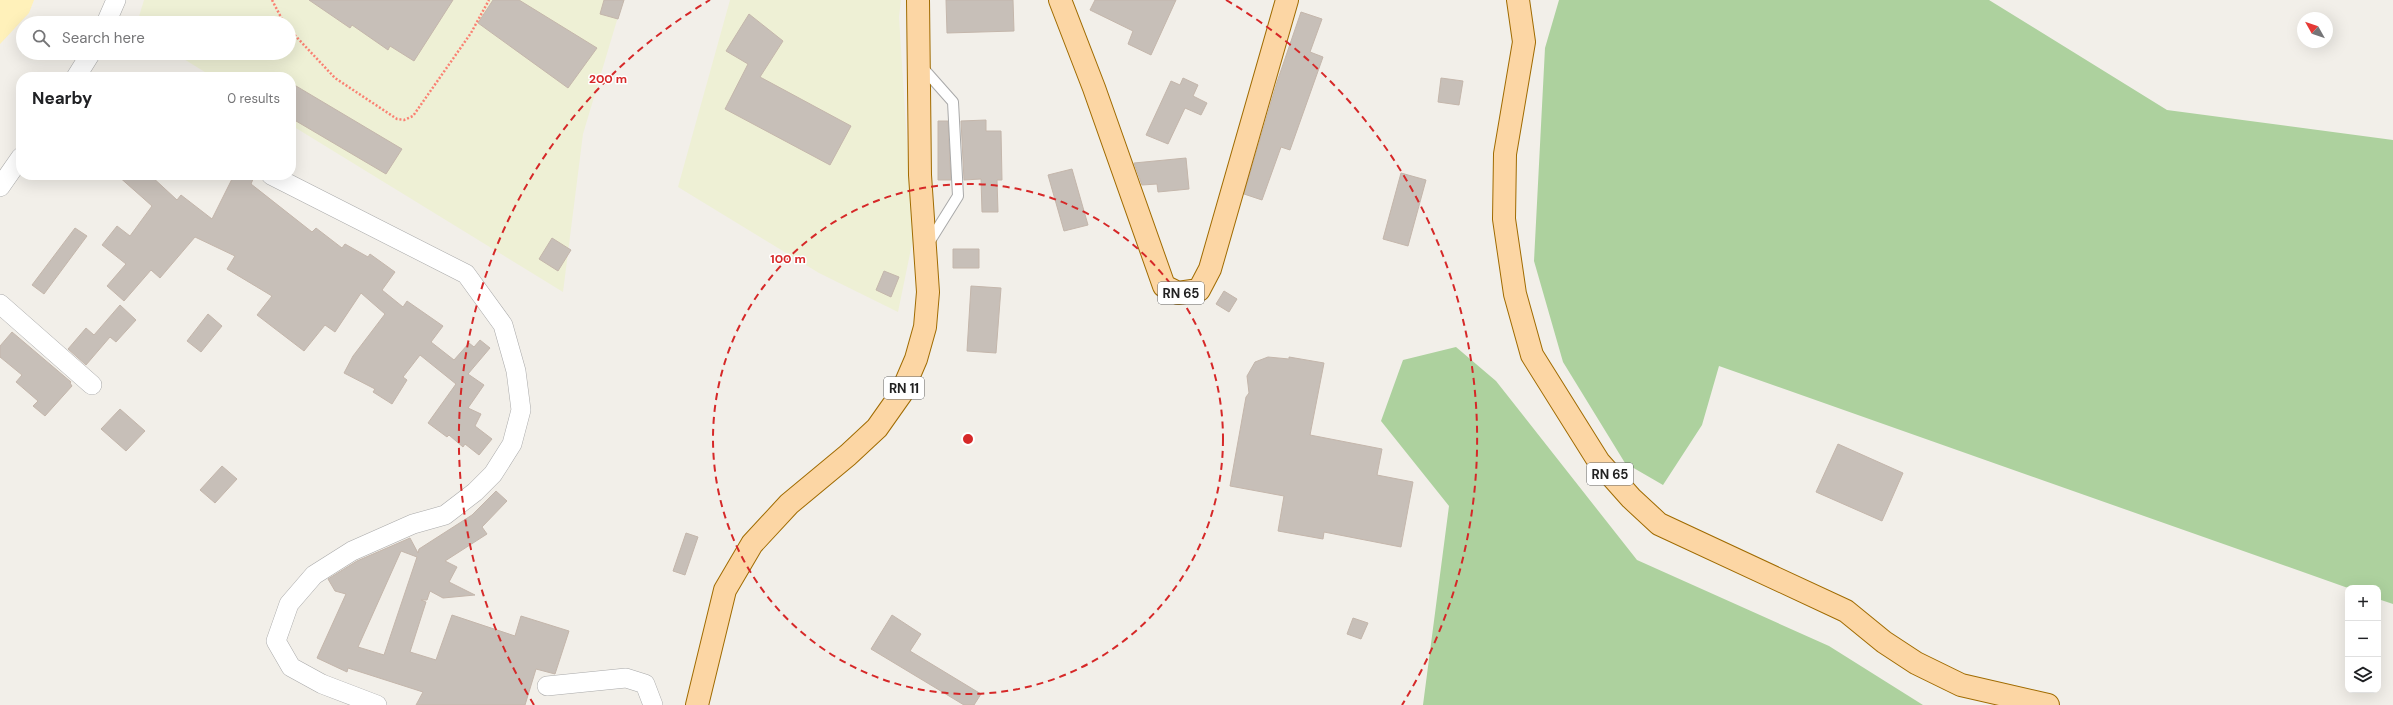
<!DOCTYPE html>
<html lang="en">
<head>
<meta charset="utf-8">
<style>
	:root { --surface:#fff; --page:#f6f6f6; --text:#202124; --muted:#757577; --line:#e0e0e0 }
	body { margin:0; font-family:"DM Sans",sans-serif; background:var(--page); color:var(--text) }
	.controls { position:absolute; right:12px; bottom:12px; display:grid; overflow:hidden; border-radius:8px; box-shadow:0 4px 16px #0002 }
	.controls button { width:36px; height:36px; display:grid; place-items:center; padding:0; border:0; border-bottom:1px solid var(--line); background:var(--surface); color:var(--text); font:20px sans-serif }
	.compass { position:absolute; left:2297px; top:12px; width:36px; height:36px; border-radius:50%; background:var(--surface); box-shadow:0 4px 16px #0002; rotate:310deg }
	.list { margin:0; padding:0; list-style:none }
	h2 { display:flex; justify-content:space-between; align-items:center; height:52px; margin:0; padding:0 16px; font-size:17px }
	h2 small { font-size:13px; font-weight:400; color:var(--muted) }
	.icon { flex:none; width:22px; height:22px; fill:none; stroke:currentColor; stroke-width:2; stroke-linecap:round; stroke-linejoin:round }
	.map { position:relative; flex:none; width:2393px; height:705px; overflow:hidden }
	.search { position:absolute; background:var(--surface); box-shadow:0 4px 16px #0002; left:16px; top:16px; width:280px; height:44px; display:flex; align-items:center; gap:10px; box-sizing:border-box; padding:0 14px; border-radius:22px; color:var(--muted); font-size:15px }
	.panel { position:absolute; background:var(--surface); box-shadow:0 4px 16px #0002; left:16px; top:72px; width:280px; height:108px; border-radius:16px }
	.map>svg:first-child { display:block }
</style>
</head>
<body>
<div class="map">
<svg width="2393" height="705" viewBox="0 0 2393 705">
	<rect width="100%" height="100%" fill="#f2efe9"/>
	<path fill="#eef0d5" d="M144,0H623L583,134L563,292L291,125V77H213L174,53H289V23H137Z
		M730,0H901L899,17L913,239L898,312L819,273L678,187Z"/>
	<path fill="#add19e" d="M1559,0H1989L2167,110L2393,140V604L2378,599V588H2348L1719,366L1702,425L1663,485L1625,463L1563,362L1534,261L1545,48Z
		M1456,347L1496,381L1637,560L1829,646L1923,705H1423L1449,506L1381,421L1403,360Z"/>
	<path fill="#fff1ba" d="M0,0H34L29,13L0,44Z"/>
	<path fill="#c7bfb8" stroke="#c4b6ab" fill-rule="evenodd" d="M309,0H453L414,61L390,46L388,50L352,25L350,28Z
		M493,0H519L597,48L568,88L478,23Z
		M604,0H624L618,19L600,14Z
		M946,0H1013L1014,31L947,33Z
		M1095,0H1176L1151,55L1128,44L1133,31L1090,10Z
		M1301,12L1322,19L1310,52L1323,57L1290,150L1281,147L1262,200L1244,194L1277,82Z
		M749,14L783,41L760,77L851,126L830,165L725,109L748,64L726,51Z
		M1183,78L1198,85L1193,96L1207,103L1201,115L1185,108L1168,144L1146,135L1171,81L1180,85Z
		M1441,78L1463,81L1459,105L1438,102Z
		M291,83L402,149L386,174L291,118Z
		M986,120V131H1001L1002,180H997L998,212H982L981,179L964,180L961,121Z
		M938,121H948L951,180H938Z
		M1186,158L1189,189L1158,192L1157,184L1142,185L1134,163Z
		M1072,169L1088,225L1064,231L1048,175Z
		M1401,173L1426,180L1408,246L1383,239Z
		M117,175H150L177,200L181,195L212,219L234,175H245L253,179L251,184L312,232L316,228L342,248L345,244L368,257L370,254L395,272L382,290L403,307L407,301L443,326L431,342L454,360L469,343L474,347L480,340L490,348L468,374L484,385L468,408L481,414L475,426L492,439L479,455L465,444L463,447L449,435L447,437L428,423L456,384L420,355L403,377L407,380L392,404L373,392L375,389L344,373L353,356L385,314L361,293L335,332L325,325L304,351L257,315L272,296L227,269L235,256L195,237L160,278L151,270L124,301L107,286L126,264L102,245L117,226L130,236L152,206Z
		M75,228L87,236L44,294L32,285Z
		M552,238L571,250L558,271L539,259Z
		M953,249H979V268H953Z
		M884,271L899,277L891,297L876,290Z
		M971,286L1001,288L996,353L967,351Z
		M1224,291L1237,299L1229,312L1216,304Z
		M120,305L136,320L116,342L110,337L86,365L68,349L86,328L94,335Z
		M208,314L222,326L201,352L187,341Z
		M12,332L71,382L70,383L72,386L45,416L33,406L38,401L16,382L22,375L0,357V346Z
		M1268,357L1289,359V357L1324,363L1310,435L1382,449L1377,475L1413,482L1401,547L1324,532L1323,539L1278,531L1284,496L1230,486L1246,397L1249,393L1247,376L1255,362Z
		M120,409L145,431L126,451L101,429Z
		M1838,444L1903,473L1882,521L1816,492Z
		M222,466L237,479L215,503L200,490Z
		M496,491L507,501L482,527L487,534L445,561L457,567L449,582L475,595L443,598L430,591L427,600H421L426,602L410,652L436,660L452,615L515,636L521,616L569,631L555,674L536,669L525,705H416L423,692L348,668L347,672L317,658L346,594L335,591L328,579L357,561L410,538L418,553L419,549L472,515ZM401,551L417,557L384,655L358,647Z
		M686,533L698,537L685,575L673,571Z
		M892,615L921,634L910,651L981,694L974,705H964L871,649Z
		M1353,618L1368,623L1361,639L1347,634Z"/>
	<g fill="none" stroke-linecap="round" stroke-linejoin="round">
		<g stroke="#a9a9a9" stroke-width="12">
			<path id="lane" d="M922,67L953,102L958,196L928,244"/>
		</g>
		<g stroke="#a9a9a9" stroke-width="20">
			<path id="street" d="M106,23L116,0
				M76,77L91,53
				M271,175L466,274L503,325L516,371L521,410L512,444L493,474L475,492L445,515L413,524L352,551L314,575L289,604L276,641L291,667L322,684L377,705
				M0,187L21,157
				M0,304L92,385
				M547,686L626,678L645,684L653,705"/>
		</g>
		<g stroke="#a06b00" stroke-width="24">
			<path id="primary" d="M1060,0L1094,88L1164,286L1178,293L1199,290L1210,269L1287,0
				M1518,0L1524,42L1505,154L1504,219L1515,294L1532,355L1599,462L1631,498L1659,524L1846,611L1884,642L1916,663L1961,685L2048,705
				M697,705L725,590L752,544L789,504L848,455L877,428L901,394L916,359L925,327L928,292L920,175L918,0"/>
		</g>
		<path stroke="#fa8072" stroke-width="2.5" stroke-dasharray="2 2" stroke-linecap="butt" d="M272,0L284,23
			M289,29L335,78L397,119L404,120L413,116L471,33L489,0"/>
		<use href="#lane" stroke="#fff" stroke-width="10"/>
		<use href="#street" stroke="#fff" stroke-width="19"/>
		<use href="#primary" stroke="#fcd6a4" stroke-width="22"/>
	</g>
	<g fill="none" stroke="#d62828" stroke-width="2" stroke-dasharray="7 5">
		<circle cx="968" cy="439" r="255"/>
		<path d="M534 705A509 509 0 0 1 710 0M1226 0A509 509 0 0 1 1402 705"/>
	</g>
	<g text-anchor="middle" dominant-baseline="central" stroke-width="3" stroke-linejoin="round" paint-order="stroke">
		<g fill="#fff" stroke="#646464" stroke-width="1">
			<rect x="1158" y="282" width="46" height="22" rx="3"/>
			<rect x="884" y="377" width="40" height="22" rx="3"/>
			<rect x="1587" y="463" width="46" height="22" rx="3"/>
		</g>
		<g font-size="13" font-weight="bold" fill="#222">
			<text x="1181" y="293">RN 65</text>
			<text x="904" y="388">RN 11</text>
			<text x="1610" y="474">RN 65</text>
		</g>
	</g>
	<circle cx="968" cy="439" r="6" fill="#d62828" stroke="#fff" stroke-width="2"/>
	<g font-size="12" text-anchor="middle" font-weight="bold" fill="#d62828" stroke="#fff" stroke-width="3" stroke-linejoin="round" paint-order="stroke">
		<text x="608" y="83">200 m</text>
		<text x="788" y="263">100 m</text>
	</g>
</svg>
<div class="controls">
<button>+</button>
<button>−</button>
<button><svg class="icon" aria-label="layers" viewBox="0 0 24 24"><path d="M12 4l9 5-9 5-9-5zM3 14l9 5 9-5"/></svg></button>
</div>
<svg class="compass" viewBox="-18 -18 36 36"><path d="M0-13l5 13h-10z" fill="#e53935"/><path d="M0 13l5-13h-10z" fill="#757577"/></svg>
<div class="search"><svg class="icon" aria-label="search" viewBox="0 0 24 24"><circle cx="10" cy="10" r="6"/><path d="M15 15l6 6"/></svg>Search here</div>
<section class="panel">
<h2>Nearby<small>0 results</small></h2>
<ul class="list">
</ul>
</section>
</div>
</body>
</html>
